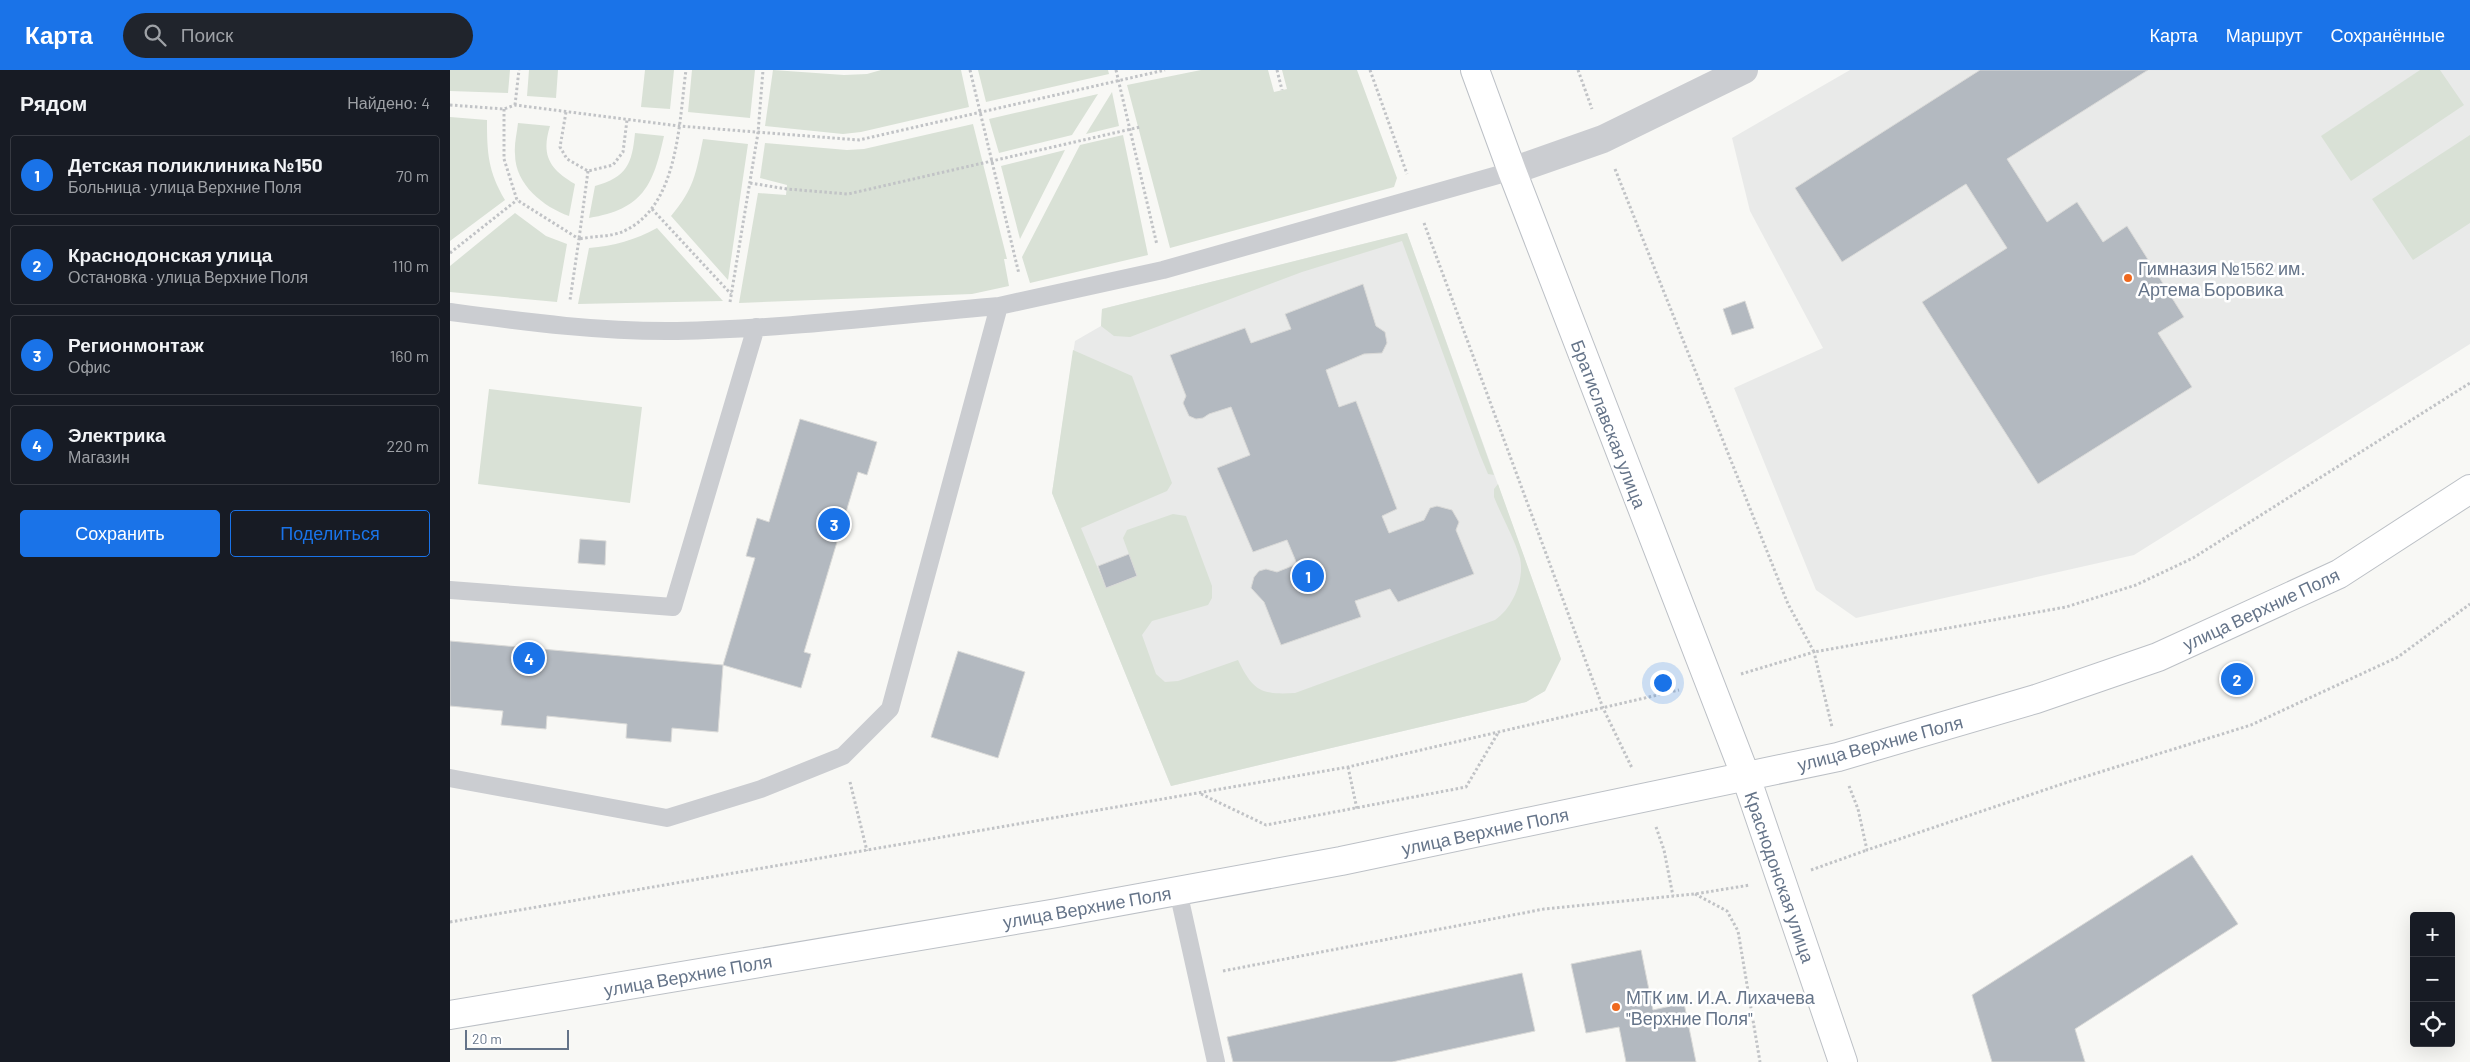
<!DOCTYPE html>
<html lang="ru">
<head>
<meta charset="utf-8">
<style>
	:root { --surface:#171b24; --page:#20242c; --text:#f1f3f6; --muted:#9ea1a6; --line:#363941; --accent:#1a73e8 }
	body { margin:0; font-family:Barlow,sans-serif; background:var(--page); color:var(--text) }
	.controls { position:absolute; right:15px; bottom:15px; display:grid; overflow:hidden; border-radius:5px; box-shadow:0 5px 20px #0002 }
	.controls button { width:45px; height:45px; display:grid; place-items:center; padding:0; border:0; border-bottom:1px solid var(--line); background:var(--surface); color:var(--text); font:25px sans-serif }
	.scale { position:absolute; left:15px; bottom:12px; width:104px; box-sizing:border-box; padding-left:5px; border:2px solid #657489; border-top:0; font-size:14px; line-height:18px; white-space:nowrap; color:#657489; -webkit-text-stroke:4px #fff; paint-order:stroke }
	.you { position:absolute; left:1212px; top:612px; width:18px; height:18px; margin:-12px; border:4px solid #fff; border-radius:50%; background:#1a73e8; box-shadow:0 0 0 8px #1a73e833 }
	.badge { display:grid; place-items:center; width:32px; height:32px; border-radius:50%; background:var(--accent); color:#fff; font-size:16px; font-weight:700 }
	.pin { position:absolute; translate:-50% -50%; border:2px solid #fff; box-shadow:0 1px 5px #0006 }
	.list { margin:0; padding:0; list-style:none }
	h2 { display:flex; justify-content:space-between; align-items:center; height:65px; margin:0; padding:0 20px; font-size:21px }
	h2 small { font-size:16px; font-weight:400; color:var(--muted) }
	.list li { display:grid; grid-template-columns:32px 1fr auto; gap:15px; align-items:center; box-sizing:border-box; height:80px; margin:0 10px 10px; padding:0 10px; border:1px solid var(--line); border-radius:5px }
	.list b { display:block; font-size:19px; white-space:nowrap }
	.list p { margin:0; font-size:16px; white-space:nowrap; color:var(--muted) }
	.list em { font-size:16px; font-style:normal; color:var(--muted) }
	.actions { display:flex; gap:10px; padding:15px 20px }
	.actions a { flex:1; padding:11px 0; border:1px solid var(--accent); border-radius:5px; text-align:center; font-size:18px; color:var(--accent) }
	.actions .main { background:var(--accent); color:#fff }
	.icon { flex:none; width:28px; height:28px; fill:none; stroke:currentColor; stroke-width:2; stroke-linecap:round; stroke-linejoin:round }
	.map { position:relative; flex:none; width:2020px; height:992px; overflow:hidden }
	header { display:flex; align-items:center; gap:30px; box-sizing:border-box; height:70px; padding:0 25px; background:var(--accent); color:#fff }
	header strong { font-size:24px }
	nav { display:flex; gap:28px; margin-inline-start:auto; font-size:18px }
	.search { width:350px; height:45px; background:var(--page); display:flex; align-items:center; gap:12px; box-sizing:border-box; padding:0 18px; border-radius:28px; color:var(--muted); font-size:19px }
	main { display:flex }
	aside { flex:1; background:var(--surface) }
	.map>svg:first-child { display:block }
</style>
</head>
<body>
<header>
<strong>Карта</strong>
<div class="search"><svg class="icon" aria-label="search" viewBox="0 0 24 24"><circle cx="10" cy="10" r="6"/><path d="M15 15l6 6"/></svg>Поиск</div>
<nav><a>Карта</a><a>Маршрут</a><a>Сохранённые</a></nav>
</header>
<main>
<aside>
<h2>Рядом<small>Найдено: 4</small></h2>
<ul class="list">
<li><span class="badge">1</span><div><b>Детская поликлиника №150</b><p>Больница · улица Верхние Поля</p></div><em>70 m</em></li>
<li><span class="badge">2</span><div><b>Краснодонская улица</b><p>Остановка · улица Верхние Поля</p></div><em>110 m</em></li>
<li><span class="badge">3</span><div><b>Регионмонтаж</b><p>Офис</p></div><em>160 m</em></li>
<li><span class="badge">4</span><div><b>Электрика</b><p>Магазин</p></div><em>220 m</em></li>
</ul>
<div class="actions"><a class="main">Сохранить</a><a>Поделиться</a></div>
</aside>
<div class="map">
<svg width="2020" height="992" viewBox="0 0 2020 992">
	<rect width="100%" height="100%" fill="#f8f8f5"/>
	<path fill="#e9eae9" d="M1400,0H2020V274L1684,485L1406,548L1366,520L1284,318L1373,278L1300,141L1282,68Z
		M957,163L1111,589L1095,621L1076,632L721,716L602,423L625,271L651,256L652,239Z"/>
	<path fill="#d9e1d6" d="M0,0H60L58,23L0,21Z
		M79,0H108L106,28L77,26Z
		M195,0H224L220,39L191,37Z
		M242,0H305L300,48L238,42Z
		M323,0L394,5L417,4L431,0H511L519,37L411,62L393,64L315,56Z
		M528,0H658L659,4L536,32Z
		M751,0H818L824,22L837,19L832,0H907L947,108L944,117L720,178L677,15Z
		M1970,0H1990L2014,35L1901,111L1871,66Z
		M662,22L669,56L636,64Z
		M648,24L622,65L549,83L539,49Z
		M0,47L37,50C37,83 38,101 55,130L0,171Z
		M68,53L100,56C91,85 99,99 125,114L119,146C94,137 65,115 65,84C64,74 67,63 68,53Z
		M523,54L557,189H554L559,216L522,224L289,233L308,123L336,125L337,115L310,108L315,73L397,80L414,79Z
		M185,63L214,66C203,116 193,139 139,148L145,116C177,107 182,94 185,63Z
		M673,65L698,185L580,213L572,187L630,75Z
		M2020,65V153L1963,190L1922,129Z
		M253,69L298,74L278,210L221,146C244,119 246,103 253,69Z
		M615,80L570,169L551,96Z
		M65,143L96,166L117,174L107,232L0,222V196Z
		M207,158L273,231L128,234L139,178C164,176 185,170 207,158Z
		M957,163L1044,405L1038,404L1030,385L952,171L852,202L680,267L664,266L651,256L652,239Z
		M623,280L682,306L722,413L717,421L631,458L656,518L687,506L673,468L677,460L723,444L736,446L762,516V528L758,535L702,551L692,565L706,604L715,612L728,611L788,590C803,621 811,625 845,623L1045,550C1062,539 1075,510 1070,488C1064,468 1052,447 1044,427V419L1048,414L1111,589L1095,621L1076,632L721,716L602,423Z
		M39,319L192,337L180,433L28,414Z"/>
	<path fill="#b3b9c0" stroke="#dadad8" d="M1530,0H1698L1557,89L1597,152L1627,132L1653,172L1677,156L1734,247L1708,263L1742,317L1588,414L1472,232L1557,178L1516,114L1392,192L1345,118Z
		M913,214L926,256L935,262L937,273L932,283L914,284L876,300L889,337L906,331L947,439L932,446L939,463L974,450L980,438L987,436L1002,440L1009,452L1006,460L1024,504L948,532L940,519L905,531L911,547L831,575L814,532L801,518L804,507L809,501L816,499L827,502L847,494L837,470L803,482L767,398L800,385L781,337L759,344L753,348L746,349L739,346L733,333L736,326L720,285L795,258L801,273L841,259L835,244Z
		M1295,231L1304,258L1282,265L1273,239Z
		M350,349L427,372L417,405L408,402L354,582L361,584L351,618L273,595L305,488L296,486L307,448L319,452Z
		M130,469L156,471L155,495L128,493Z
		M679,484L687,506L656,518L648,496Z
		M0,571L273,595L268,662L222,658L221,672L176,668L177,654L97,646L96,659L51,655L53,641L0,636Z
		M508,581L575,602L548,688L481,667Z
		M1742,785L1788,854L1625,959L1635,992H1542L1522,925Z
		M1191,880L1203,940L1234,933L1246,992H1176L1169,957L1136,963L1121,894Z
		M1072,903L1085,961L942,992H783L777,967Z"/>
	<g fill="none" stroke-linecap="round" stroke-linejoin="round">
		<g stroke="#bcc0c6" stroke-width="30">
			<path id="secondary" d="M1025,0L1062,101L1296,707L1393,992
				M0,945L607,843L891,791L1388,687L1586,629L1708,587L1889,504L2020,419"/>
		</g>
		<path stroke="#c1c3c6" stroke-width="3" stroke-dasharray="2.5 2.5" stroke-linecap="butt" d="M520,0L569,204
			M666,0L707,175
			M827,0L832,20
			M920,0L957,104
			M1128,0L1142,39
			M0,35L54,39L65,35L229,56L409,70L715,0
			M65,35L69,0
			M54,39V89L67,130L129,169L120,230
			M116,42L110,77L117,89L138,101L163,95L173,82L177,50
			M1165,99L1338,534L1364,582L1616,537L1686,515L1743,488L2020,313
			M138,101L129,169C143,166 162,167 174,161C229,136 229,51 236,0
			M300,113L337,119L398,124L690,57
			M202,139L281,224
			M974,153L1153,638L1182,698
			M0,183L67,130
			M280,232L308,63L313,0
			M1291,604L1364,582L1382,657
			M898,697L907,739
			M400,712L417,781
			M1399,716L1408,739L1417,780L1618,712L1801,655L1948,587L2020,534
			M751,724L816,755L1016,717L1048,663
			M1206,757L1214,780L1223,826
			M1361,800L1417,780
			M1245,824L1277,841L1288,861L1310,992
			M0,852L898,697L1229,620
			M773,901L1094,839L1245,824L1300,815"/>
		<path stroke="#cbcdd1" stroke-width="18" d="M0,242C76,252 150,262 227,261C334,259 442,245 549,236
			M0,520L223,537L306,257
			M0,708L217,748L311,719L393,686L440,639L549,236L713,200L1062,101
			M728,821L766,992"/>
		<path stroke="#cbcdd1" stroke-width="28" d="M1062,101L1153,69L1294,0"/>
		<use href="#secondary" stroke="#fff" stroke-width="28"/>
	</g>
	<g fill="#ef691f" stroke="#fff" stroke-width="2">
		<circle cx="1678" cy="208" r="5"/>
		<circle cx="1166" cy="937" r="5"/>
	</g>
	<g text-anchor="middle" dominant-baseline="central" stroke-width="5" stroke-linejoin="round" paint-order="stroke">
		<g font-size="18" fill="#657489" stroke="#fff" text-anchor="start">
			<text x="1688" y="198">Гимназия №1562 им.<tspan x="1688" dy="21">Артема Боровика</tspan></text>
			<text x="1176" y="927">МТК им. И.А. Лихачева<tspan x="1176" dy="21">"Верхние Поля"</tspan></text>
		</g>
		<g font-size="18" fill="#657489" stroke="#fff">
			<text transform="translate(1159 354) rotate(69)">Братиславская улица</text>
			<text transform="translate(1811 539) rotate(-25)">улица Верхние Поля</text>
			<text transform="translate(1430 673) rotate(-15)">улица Верхние Поля</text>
			<text transform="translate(1035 761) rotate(-12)">улица Верхние Поля</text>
			<text transform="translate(1330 807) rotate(71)">Краснодонская улица</text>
			<text transform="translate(637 837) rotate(-10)">улица Верхние Поля</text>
			<text transform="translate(238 905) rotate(-10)">улица Верхние Поля</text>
		</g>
	</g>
</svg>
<div class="controls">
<button>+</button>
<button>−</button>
<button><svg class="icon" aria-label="locate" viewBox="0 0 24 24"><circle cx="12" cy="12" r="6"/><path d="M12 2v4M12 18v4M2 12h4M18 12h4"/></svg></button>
</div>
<div class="scale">20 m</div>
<div class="you"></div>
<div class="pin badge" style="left:858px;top:506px">1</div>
<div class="pin badge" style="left:1787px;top:609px">2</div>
<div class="pin badge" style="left:384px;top:454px">3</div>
<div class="pin badge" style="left:79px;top:588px">4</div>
</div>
</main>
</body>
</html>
